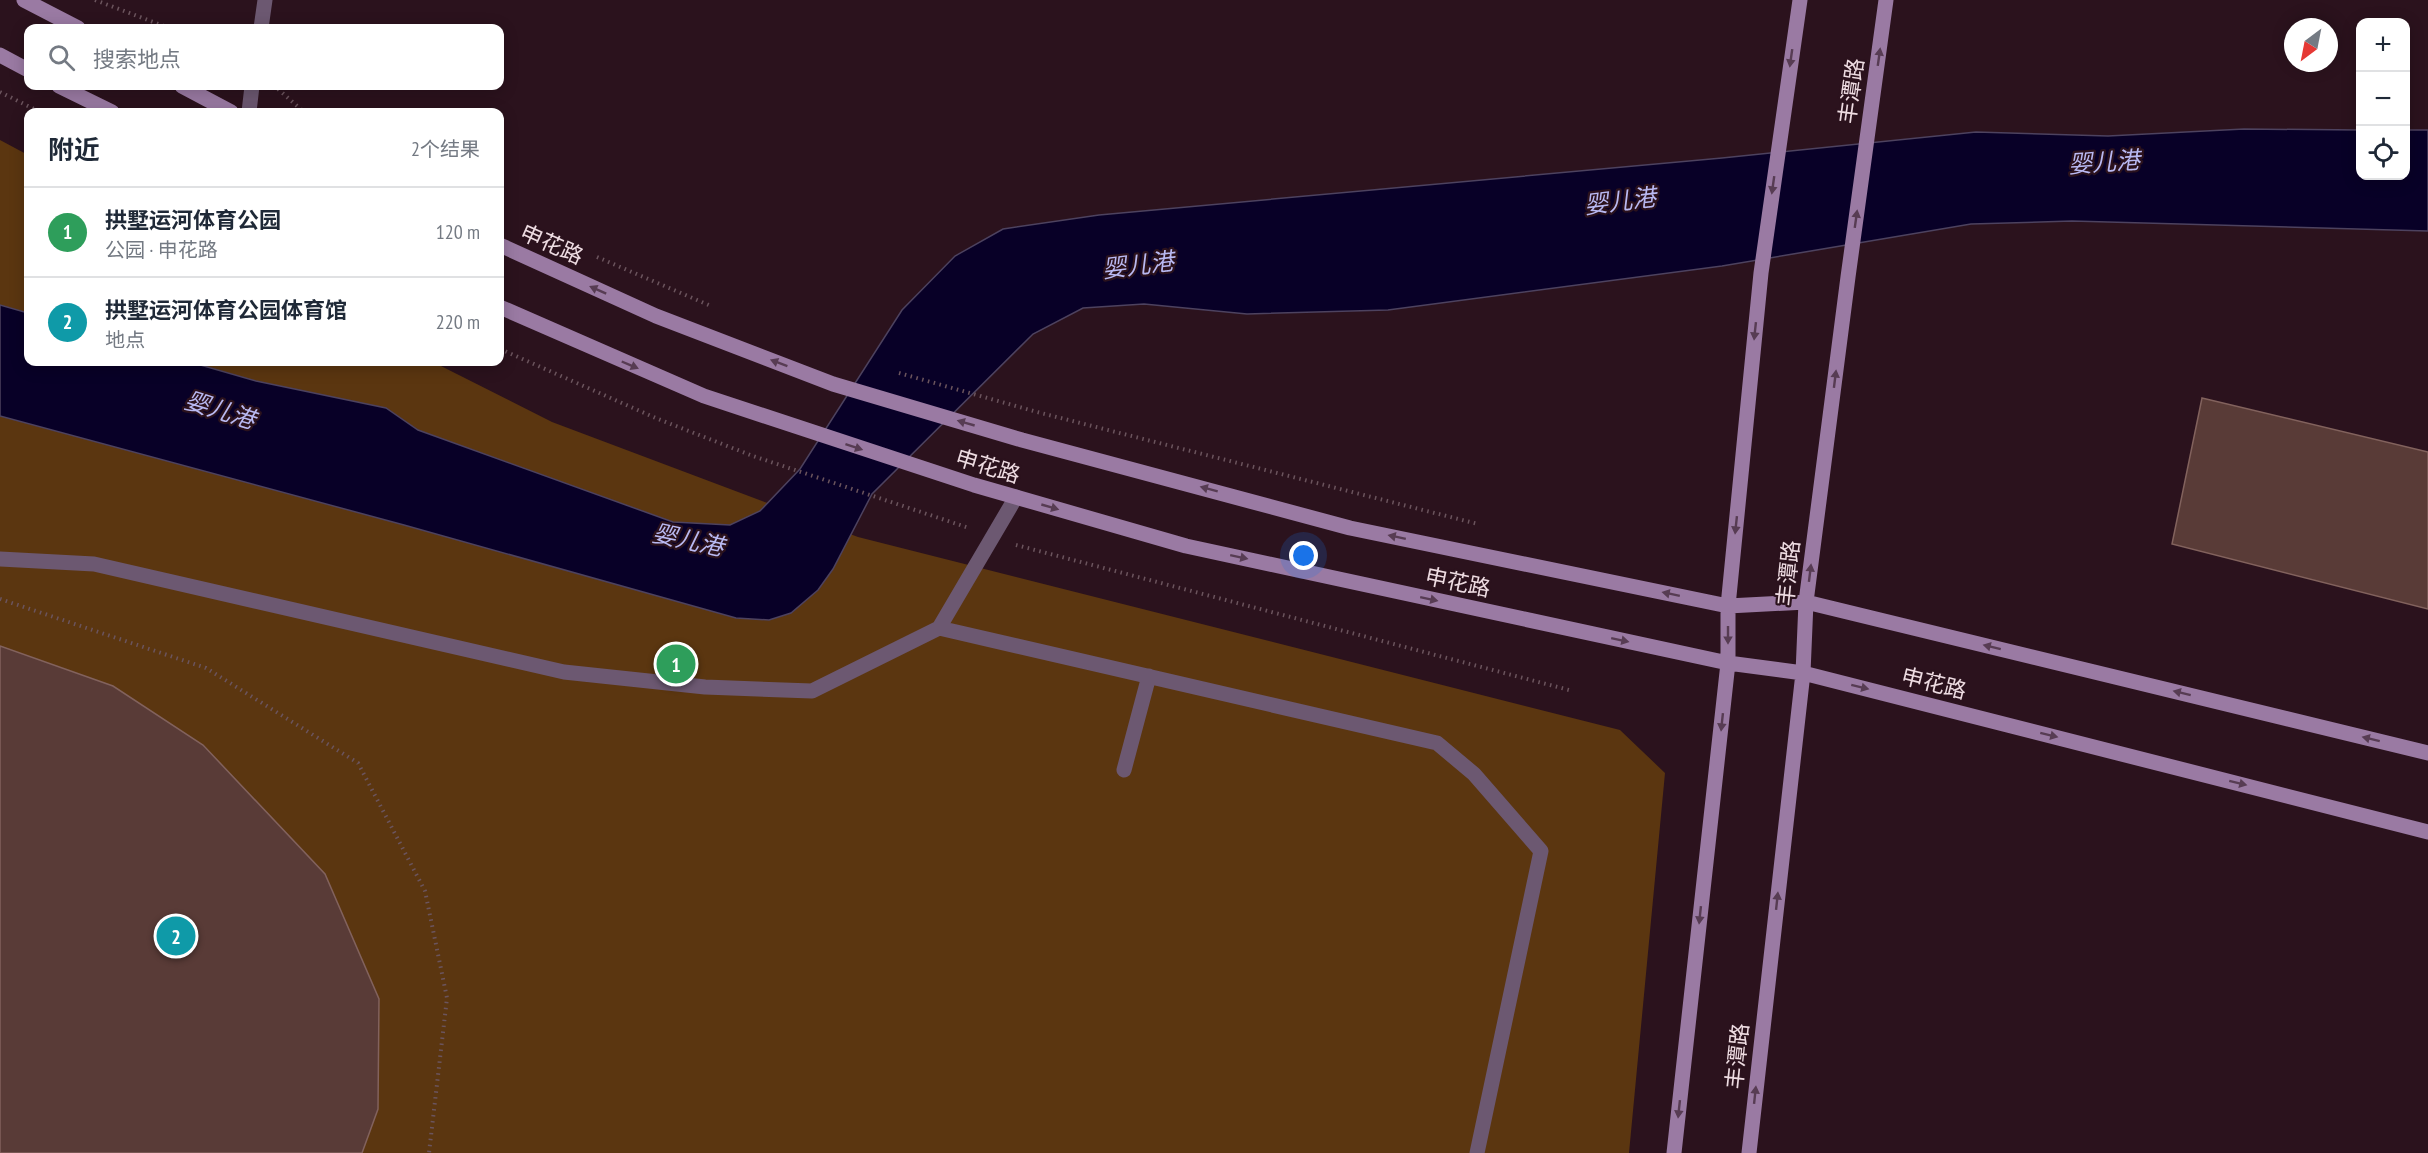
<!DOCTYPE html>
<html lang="zh">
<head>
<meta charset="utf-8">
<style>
	:root { --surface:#fff; --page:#f6f6f7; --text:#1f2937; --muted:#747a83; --line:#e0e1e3; --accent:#db2777 }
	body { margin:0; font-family:"PT Sans Narrow","Noto Sans SC",sans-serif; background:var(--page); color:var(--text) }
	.controls { position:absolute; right:18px; top:18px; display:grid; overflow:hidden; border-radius:12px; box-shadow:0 3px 15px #0003 }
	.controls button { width:54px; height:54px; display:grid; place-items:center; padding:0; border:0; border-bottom:2px solid var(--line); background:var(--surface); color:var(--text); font:30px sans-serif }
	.compass { position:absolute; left:2284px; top:18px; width:54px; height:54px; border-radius:50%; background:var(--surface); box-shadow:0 3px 15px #0003; rotate:212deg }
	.you { position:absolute; left:1304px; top:556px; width:21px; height:21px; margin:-15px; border:4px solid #fff; border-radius:50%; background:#1a73e8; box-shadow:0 0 0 9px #1a73e833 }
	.badge { display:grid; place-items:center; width:39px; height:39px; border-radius:50%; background:var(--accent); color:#fff; font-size:20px; font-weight:700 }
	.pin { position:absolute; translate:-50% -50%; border:3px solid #fff; box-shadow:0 2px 6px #0006 }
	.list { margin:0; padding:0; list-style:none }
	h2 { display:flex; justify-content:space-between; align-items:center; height:78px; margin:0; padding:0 24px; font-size:26px }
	h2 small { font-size:20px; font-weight:400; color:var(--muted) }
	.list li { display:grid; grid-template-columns:39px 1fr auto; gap:18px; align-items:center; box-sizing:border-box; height:90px; padding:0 24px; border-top:2px solid var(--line) }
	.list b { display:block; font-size:22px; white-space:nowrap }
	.list p { margin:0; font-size:20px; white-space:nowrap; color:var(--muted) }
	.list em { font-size:20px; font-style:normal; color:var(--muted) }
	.icon { flex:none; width:33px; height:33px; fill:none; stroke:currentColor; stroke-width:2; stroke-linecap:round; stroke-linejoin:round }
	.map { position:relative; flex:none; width:2428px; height:1153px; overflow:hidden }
	.search { position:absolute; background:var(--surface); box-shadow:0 3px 15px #0003; left:24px; top:24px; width:480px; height:66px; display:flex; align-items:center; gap:15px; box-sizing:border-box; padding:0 21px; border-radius:12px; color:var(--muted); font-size:22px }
	.panel { position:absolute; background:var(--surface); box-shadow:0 3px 15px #0003; left:24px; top:108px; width:480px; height:258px; border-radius:12px }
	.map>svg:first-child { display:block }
</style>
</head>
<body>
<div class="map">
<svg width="2428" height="1153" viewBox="0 0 2428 1153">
	<rect width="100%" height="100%" fill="#2b121d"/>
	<path fill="#5b3610" d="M0,140L28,155V362H433L552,422L858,537L1620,730L1665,773L1629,1153H0Z"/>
	<path fill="#080027" stroke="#4d425f" stroke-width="1.5" d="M2244,129L2360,130V176H2406V130H2428V231L2072,221L1971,224L1722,266L1388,310L1247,314L1144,304L1083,308L1033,334L872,494L833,569L818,590L791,613L769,620L736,618L404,525L0,416V305L28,313V362H190L256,381L386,408L418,430L673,522L730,525L760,511L800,469L902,310L955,256L1003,229L1099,215L1722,158L1976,132L2108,136Z"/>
	<path fill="#593b37" stroke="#82625d" stroke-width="1.5" d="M2202,398L2428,452V609L2172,544Z
		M0,646L113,686L203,745L325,874L379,999L378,1109L362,1153H0Z"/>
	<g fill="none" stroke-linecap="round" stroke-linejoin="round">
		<path stroke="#6b545d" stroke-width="4" stroke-dasharray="1.5 4.5" stroke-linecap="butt" d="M95,0L169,28
			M278,89L304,112
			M0,92L40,112
			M597,257L711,306
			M500,349L658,419L753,456L969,528
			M899,373L1037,412L1478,524
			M1016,545L1569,690
			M0,599L206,668L358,763L425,891L447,998L429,1153"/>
		<path stroke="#6c5871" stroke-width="15" d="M0,559L94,564L564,672L705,687L812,691L939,628L1016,497
			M939,628L1437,743L1474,774L1541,851L1477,1153
			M1124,770L1149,676"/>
		<path stroke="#6c5871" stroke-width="15" d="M261,28L265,0
			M249,112L252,86"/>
		<path stroke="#9a7aa3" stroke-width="15" d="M24,0L78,28
			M0,55L28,70
			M59,86L112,112
			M182,86L231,112
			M500,245L656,316L833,384L1022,440L1350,528L1728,606L1806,602L2428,753
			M500,307L704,396L974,485L1186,546L1728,663L1803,673L2428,832
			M1674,1153L1728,663V606L1761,273L1800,0
			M1749,1153L1803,673L1806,602L1848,277L1886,0"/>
	</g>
	<defs><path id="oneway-solid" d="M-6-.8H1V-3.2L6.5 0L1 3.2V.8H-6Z" transform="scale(1.5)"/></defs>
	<g fill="#573c53">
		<use href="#oneway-solid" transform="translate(1879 57) rotate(-82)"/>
		<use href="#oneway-solid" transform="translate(1791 58) rotate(98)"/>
		<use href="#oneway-solid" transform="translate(1773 185) rotate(98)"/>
		<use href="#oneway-solid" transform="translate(1856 219) rotate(-82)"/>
		<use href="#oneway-solid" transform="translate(598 290) rotate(-156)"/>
		<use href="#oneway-solid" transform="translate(1755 331) rotate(96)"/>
		<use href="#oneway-solid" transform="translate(779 363) rotate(-159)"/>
		<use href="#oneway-solid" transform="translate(630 365) rotate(23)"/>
		<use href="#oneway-solid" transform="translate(1835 379) rotate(-83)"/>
		<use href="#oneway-solid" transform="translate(966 423) rotate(-164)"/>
		<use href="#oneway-solid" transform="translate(854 447) rotate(18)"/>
		<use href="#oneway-solid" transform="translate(1209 489) rotate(-165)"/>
		<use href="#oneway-solid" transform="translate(1050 507) rotate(16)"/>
		<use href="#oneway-solid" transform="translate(1736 525) rotate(96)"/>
		<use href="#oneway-solid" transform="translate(1397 537) rotate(-168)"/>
		<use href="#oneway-solid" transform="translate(1239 557) rotate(12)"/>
		<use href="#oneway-solid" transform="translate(1810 573) rotate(-83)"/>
		<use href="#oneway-solid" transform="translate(1671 594) rotate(-168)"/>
		<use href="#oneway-solid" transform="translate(1429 599) rotate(12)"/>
		<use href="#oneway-solid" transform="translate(1728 635) rotate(90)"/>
		<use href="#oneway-solid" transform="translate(1620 640) rotate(12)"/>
		<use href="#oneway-solid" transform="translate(1992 647) rotate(-166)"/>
		<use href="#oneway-solid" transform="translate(1860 687) rotate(14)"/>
		<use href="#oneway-solid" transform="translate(2182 693) rotate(-166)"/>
		<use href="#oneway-solid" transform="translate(1722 722) rotate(96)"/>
		<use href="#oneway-solid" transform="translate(2049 735) rotate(14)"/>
		<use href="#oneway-solid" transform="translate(2371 739) rotate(-166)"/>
		<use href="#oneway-solid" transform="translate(2238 783) rotate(14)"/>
		<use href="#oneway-solid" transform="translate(1777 901) rotate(-84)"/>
		<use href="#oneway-solid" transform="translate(1700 915) rotate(96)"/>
		<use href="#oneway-solid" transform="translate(1755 1095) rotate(-84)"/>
		<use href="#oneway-solid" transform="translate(1679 1109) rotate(96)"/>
	</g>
	<g text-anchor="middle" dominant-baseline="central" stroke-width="4.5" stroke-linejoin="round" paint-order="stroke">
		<g font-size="22" fill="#eedce2" stroke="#2b121d">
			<text transform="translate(1851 91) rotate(-82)">丰潭路</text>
			<text transform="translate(552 244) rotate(24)">申花路</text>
			<text transform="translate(988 466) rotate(17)">申花路</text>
			<text transform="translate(1788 573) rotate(-84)">丰潭路</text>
			<text transform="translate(1458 582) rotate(12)">申花路</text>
			<text transform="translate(1934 683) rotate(14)">申花路</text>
			<text transform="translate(1737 1056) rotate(-84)">丰潭路</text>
		</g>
		<g font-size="24" font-style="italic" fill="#b9b9f2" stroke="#2b121d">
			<text transform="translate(2104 162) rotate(-4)">婴儿港</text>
			<text transform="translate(1620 201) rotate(-7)">婴儿港</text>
			<text transform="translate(1138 265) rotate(-7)">婴儿港</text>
			<text transform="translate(220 410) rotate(17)">婴儿港</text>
			<text transform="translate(688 540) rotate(12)">婴儿港</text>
		</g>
	</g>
</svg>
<div class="controls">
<button>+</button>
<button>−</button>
<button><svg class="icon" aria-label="locate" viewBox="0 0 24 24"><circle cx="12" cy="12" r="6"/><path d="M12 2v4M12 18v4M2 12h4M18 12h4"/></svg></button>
</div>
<svg class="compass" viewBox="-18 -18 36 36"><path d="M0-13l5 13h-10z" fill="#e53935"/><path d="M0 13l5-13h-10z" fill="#747a83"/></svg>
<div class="you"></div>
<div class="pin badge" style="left:676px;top:664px;background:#2e9e5b">1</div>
<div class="pin badge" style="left:176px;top:936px;background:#0f9aa8">2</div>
<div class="search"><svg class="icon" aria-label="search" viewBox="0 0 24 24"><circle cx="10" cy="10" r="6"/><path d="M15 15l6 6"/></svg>搜索地点</div>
<section class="panel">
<h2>附近<small>2个结果</small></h2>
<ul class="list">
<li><span class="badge" style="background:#2e9e5b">1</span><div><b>拱墅运河体育公园</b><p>公园 · 申花路</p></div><em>120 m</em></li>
<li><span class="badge" style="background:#0f9aa8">2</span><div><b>拱墅运河体育公园体育馆</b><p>地点</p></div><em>220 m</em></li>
</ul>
</section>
</div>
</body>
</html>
